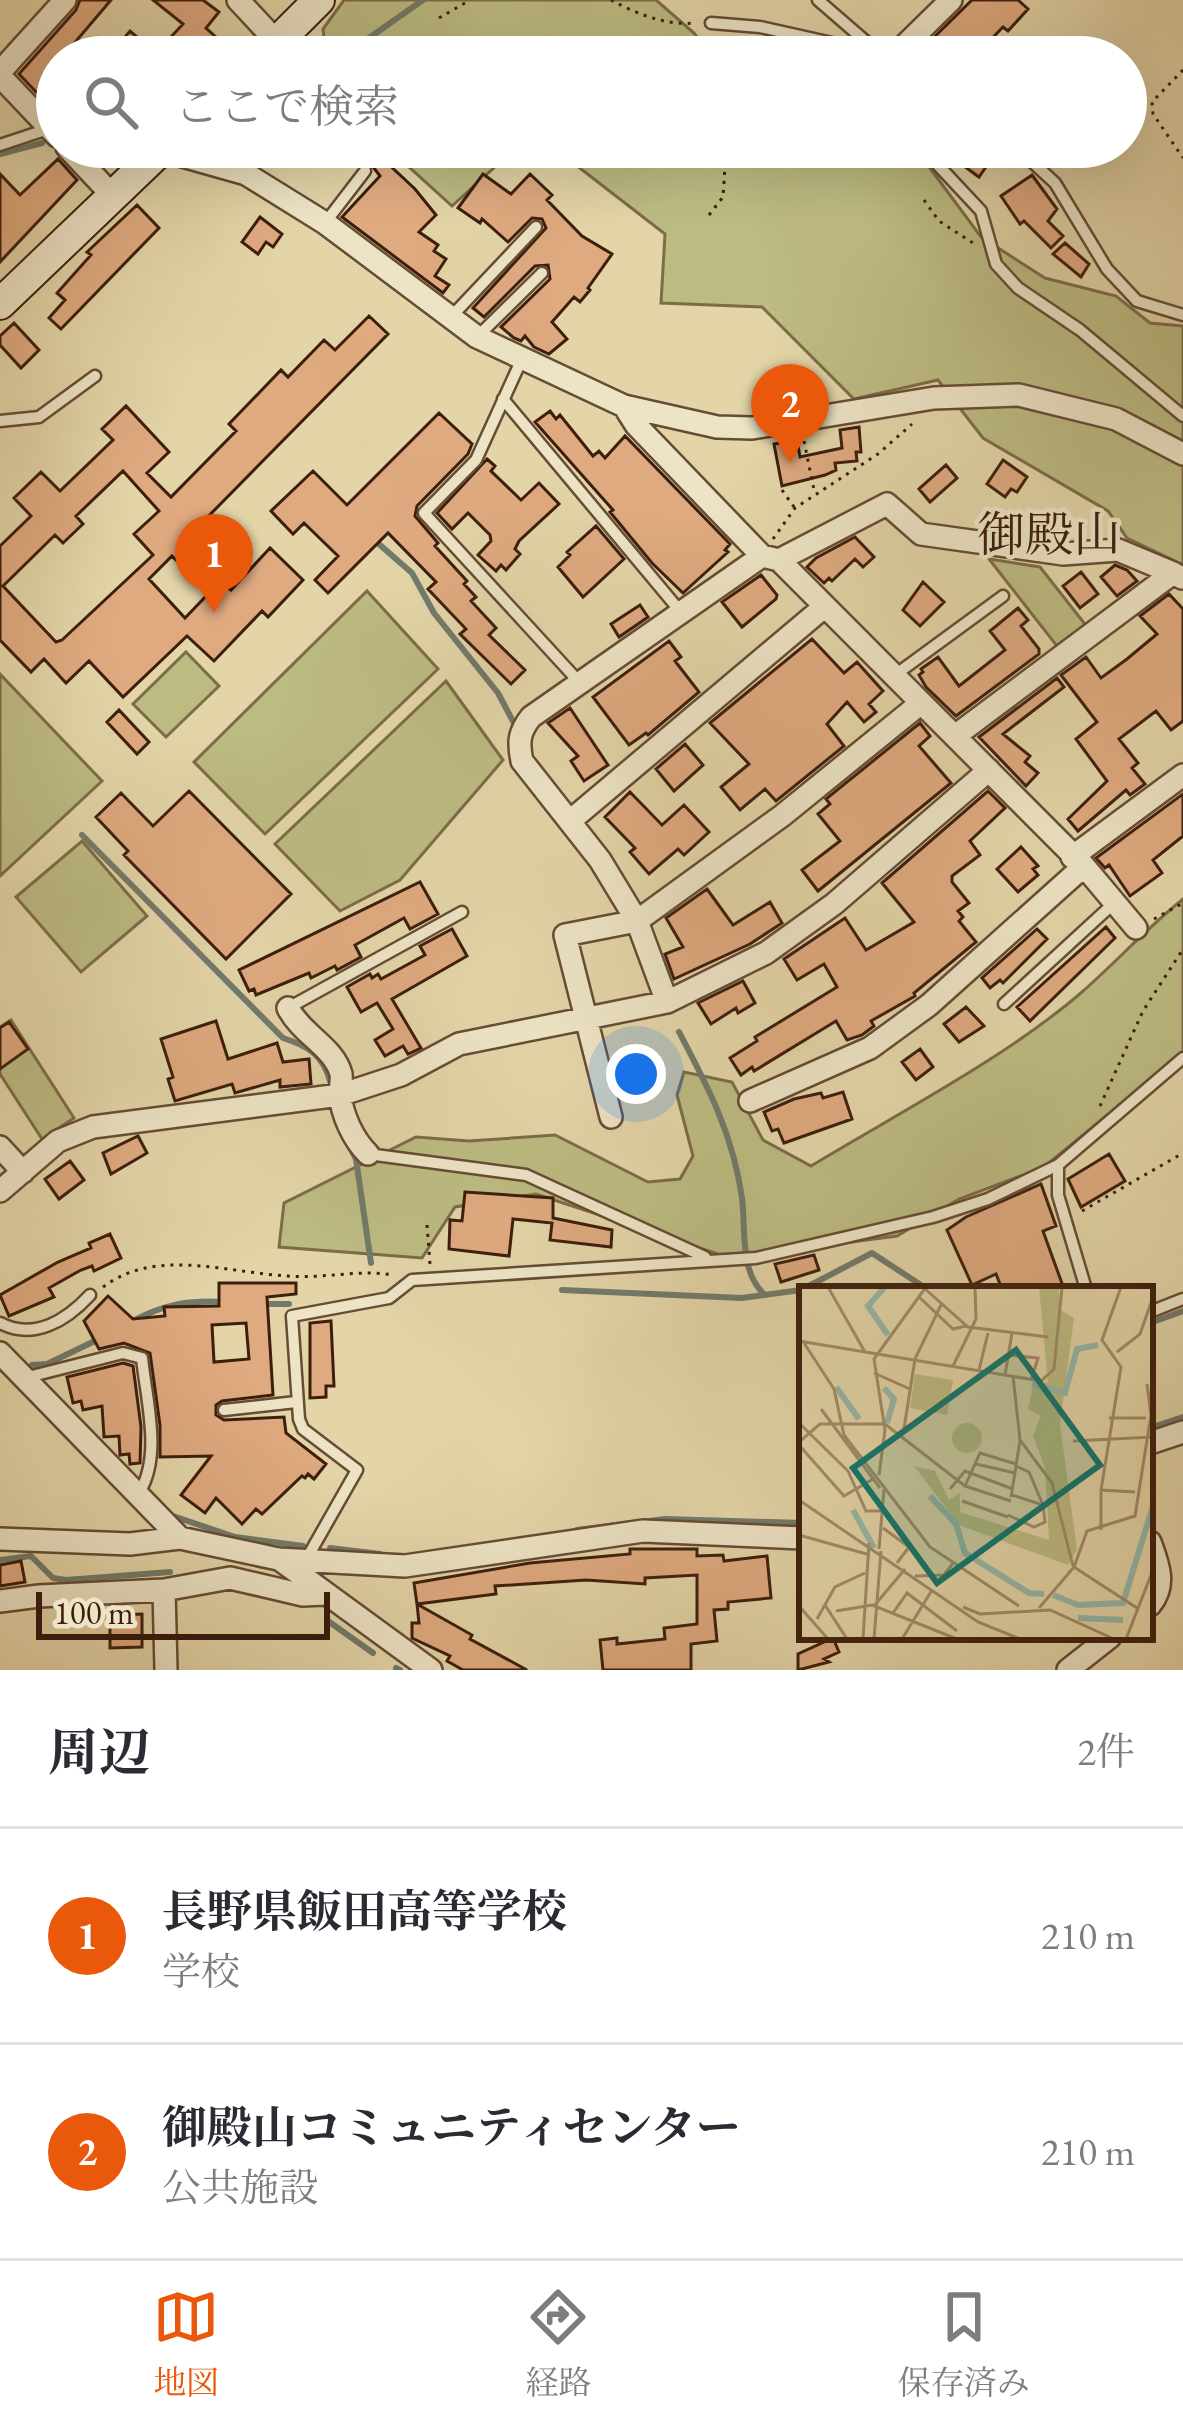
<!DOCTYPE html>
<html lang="ja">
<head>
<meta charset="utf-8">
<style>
	:root { --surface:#fff; --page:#f7f7f7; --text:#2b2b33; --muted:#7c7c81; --line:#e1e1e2; --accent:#ea580c }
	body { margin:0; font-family:"EB Garamond","Noto Serif JP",serif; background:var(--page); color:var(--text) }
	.scale { position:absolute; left:36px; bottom:30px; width:294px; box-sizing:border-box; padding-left:12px; border:6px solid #3d1e0d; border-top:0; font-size:33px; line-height:42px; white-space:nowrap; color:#3d1e0d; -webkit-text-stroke:9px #ede4c6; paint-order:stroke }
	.you { position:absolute; left:636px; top:1074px; width:42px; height:42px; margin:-30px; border:9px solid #fff; border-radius:50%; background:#1a73e8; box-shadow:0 0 0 18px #1a73e833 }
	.badge { display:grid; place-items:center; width:78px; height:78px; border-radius:50%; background:var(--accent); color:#fff; font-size:39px; font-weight:700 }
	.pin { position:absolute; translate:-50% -99px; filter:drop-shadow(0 3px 6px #0008) }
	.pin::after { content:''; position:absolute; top:63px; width:42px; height:36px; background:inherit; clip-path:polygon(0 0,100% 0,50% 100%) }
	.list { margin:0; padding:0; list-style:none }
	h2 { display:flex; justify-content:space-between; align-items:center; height:156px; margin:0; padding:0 48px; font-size:51px }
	h2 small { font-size:39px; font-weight:400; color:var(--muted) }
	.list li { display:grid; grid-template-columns:78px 1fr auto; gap:36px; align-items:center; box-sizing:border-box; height:216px; padding:0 48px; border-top:3px solid var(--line) }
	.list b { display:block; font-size:45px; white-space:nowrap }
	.list p { margin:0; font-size:39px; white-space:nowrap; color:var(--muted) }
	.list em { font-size:39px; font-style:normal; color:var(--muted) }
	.icon { flex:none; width:66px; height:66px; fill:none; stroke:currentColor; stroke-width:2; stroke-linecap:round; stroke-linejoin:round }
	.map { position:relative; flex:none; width:1183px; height:1670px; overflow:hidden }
	.search { position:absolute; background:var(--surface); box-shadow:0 12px 48px #0002; left:36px; right:36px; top:36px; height:132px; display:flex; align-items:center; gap:30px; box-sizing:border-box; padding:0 42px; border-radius:66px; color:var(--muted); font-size:45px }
	.sheet { height:588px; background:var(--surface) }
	nav { display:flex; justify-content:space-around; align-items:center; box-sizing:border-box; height:168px; border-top:3px solid var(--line); background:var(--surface); font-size:33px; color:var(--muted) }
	nav a { display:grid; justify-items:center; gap:6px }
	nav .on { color:var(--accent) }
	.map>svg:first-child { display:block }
</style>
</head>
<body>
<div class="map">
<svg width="1183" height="1670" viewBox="0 0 1183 1670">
	<rect width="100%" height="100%" fill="#e3d5a8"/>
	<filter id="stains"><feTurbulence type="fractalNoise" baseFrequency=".00167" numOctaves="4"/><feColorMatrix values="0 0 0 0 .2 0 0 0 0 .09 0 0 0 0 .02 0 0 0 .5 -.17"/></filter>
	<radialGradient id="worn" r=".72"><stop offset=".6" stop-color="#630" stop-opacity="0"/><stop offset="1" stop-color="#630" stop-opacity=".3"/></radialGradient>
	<path fill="#bcbb82" stroke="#7c6c48" stroke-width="3" d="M344,0H656L694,33L712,57H326L323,29Z
		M404,147H919L921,156L981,237L1045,278L1116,296L1150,323L1183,326V565L1127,538L1108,511L983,438L938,380L854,399L762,307L661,303L665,234L563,155H508L452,206L397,156Z
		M989,559L1040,567L1088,628L1060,650Z
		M367,591L438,669L265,834L194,762Z
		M186,652L219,686L166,737L133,704Z
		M0,674L102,781L0,876Z
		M446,681L503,760L400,880L340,911L275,844Z
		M82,841L147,916L81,972L16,897Z
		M1183,899V1053L1044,1167L959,1199L897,1236L730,1258L536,1194L455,1207L422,1258L279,1247L284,1203L416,1137L469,1141L555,1135L648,1182L680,1179L693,1156L677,1095L684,1072L732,1082L763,1140L811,1166C897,1114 1007,1057 1082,992C1116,962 1147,928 1183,899Z
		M11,1020L74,1118L42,1139L0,1074V1027Z"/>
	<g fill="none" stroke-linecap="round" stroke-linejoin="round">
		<path stroke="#727a6b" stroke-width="6" d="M320,57L359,45L423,0
			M0,154L42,143
			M372,538L412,573L434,613L498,693L515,725
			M82,835L283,1038C308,1046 323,1055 330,1081
			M679,1032C708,1087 733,1134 742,1198C746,1230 739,1272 765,1295
			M345,1138L356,1159L371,1263
			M562,1290L742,1298L801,1290L872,1253L927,1289
			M261,1304H289
			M133,1321C164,1304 189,1300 224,1302
			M1150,1323L1183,1311
			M32,1365L47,1364L101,1338
			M1150,1428L1183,1417
			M170,1515L235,1537L303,1546
			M577,1530L665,1519L802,1523
			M330,1548L380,1554
			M0,1560L31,1556L53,1578L66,1580L170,1572
			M328,1621L373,1653
			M396,1668L400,1670"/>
	</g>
	<path fill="#dfaa80" stroke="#3d1e0d" stroke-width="3" fill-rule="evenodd" d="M80,0H111L71,47L83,57H57V114L19,74L76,10Z
		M153,0H203L219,12L206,28L229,49L221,57H134L119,44L130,31L156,53L183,24Z
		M972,0H1018L1028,9L1008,31L1003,27L974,57H914Z
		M339,147H370L415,189L436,215L419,232L438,245L434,251L446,259L435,276L449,285L443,293L342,217L380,176L370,163L361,162Z
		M938,147H985L996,152L979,177Z
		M58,159L77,180L0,262V174L20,195Z
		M483,174L511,194L530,174L552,195L547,200L582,236L612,254L588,288L590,290L580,302L574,297L552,322L567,339L549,354L534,347L525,336L521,341L514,338L501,327L550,279L548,265L535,266L484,317L473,308L546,228L542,219L532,218L508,242L482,219L480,223L458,208Z
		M1032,175L1057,209L1048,221L1063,236L1051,248L1024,221L1020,224L1001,196Z
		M137,205L159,228L61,329L49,318L65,300L57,293L91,255L87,252Z
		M260,217L282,234L273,247L266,242L258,254L242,242Z
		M1065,243L1089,264L1081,277L1053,254Z
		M369,316L388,334L184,541L231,590L270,548L303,580L268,617L262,611L214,661L187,636L123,697L89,661L66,683L44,659L31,672L0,640V546L31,516L14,498L41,472L60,491L113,440L102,429L126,406L169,452L147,473L171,497L236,431L229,424L281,370L288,377L324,340L335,350ZM123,471L159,511L134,534L153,555L62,640L56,642L3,586L55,535L63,543L83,524L76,516ZM172,556L208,594L185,618L149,579Z
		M14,323L39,350L21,368L0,345V336Z
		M550,411L556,419L560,415L593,456L599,451L605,458L625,436L730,544L725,550L728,552L683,593L652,563L610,512L613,510L535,422Z
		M439,413L472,444L468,454L417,506L415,516L438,543L435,546L467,581L464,584L476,597L471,601L496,628L489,635L525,670L511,684L460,634L466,629L428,589L436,582L388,533L328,593L315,580L338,556L304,523L293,534L271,511L313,471L347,505Z
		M859,427L861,452H856L857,461L835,463L836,470L825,475L782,486L774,444L797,440L800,457L842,448L840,430Z
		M487,459L495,466L491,471L521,500L539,483L559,504L519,541L515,549L520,554L506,570L501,565L496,571L478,555L491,541L490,535L468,513L452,529L437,513Z
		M1003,460L1027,477L1017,492L1011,489L1005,497L987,484Z
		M946,465L957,478L930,502L919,489Z
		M596,526L624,559L583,597L558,567L570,555L567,552Z
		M855,537L874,557L863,567L855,559L832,581L829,578L824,583L807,567L816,558Z
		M1115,565L1127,570L1137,581L1117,596L1101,577Z
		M1081,572L1098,594L1080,608L1063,586Z
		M761,575L777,595L776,599L742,627L722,602Z
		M923,582L944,602L920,626L903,610Z
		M1169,594L1183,609V721L1171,730L1156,711L1119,739L1138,763L1132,768L1145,784L1130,795L1126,790L1078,831L1068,819L1107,781L1076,739L1097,722L1061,675L1086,657L1101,678L1127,659L1157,634L1140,616Z
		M640,605L648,617L619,637L611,624Z
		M1018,608L1028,620L1021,626L1039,649V654L956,716L926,687L919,675L923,672L921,669L938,657L959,686L1005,650L990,631Z
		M812,639L844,673L857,662L883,691L869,704L876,712L864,722L847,702L827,724L844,746L776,801L765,789L740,810L721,787L749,764L710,723Z
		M669,641L681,657L675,661L699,692L648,735L646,733L629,745L593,697Z
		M1057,678L1064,687L1003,734L1030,756L1025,762L1038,773L1026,786L979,737Z
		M570,708L608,765L584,781L571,761L578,756L548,723Z
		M119,710L149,742L137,754L107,722Z
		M920,723L930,736L919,746L951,783L818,891L802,870L840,841L818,814L830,804L826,799Z
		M685,744L703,765L674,791L656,769Z
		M189,791L291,894L226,959L124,855L128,851L96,817L121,793L153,826Z
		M988,791L1005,808L970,841L980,855L952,876V882L969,903L958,911L963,917L959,921L976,942L914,993L915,996L871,1021L874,1026L862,1035L847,1040L836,1021L754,1071L752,1067L741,1075L730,1058L757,1041L755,1037L837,987L824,964L797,980L784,959L845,918L866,950L914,922L882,883Z
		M630,792L662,825L684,805L709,832L684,855L678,849L649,874L630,852L635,848L605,817Z
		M1183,794V836L1153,860L1162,873L1130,896L1109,865L1105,868L1096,858Z
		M1021,847L1038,866L1033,869L1038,875L1018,892L997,869Z
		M420,882L438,914L410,929L404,918L355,945L361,957L337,970L335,966L311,978L309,973L256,995L254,989L249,991L239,970Z
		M707,889L733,925L770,902L782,923L750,944L674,979L665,954L683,947L666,918Z
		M1106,927L1115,938L1030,1021L1017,1007Z
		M452,929L467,956L392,999L421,1048L408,1054L403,1046L385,1056L375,1040L393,1029L377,1003L361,1012L347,987L370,974L372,978L378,974L381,979L425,955L420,946Z
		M1037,929L1047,939L1003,983L1000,980L990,988L982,978Z
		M743,981L755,1003L738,1013L736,1008L711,1024L698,1003Z
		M966,1007L984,1026L959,1042L944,1024Z
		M216,1021L228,1059L277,1043L283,1062L309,1059L311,1084L280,1087V1080L235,1093L232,1084L175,1101L168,1079L173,1077L161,1039Z
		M9,1022L28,1049L0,1069V1028Z
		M920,1049L933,1067L916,1080L902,1062Z
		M843,1092L852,1119L784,1143L778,1129L772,1131L764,1112L794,1099L821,1093L823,1098Z
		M138,1136L147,1153L111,1174L103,1153Z
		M1109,1154L1125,1181L1081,1207L1068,1179Z
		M70,1161L84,1180L59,1199L45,1179Z
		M1041,1184L1056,1226L1043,1231L1064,1289H1002L996,1274L972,1285L947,1230L966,1217Z
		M465,1192L553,1198V1218L612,1230L611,1247L550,1240L552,1223L513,1219L509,1256L449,1249L450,1220L462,1221Z
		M110,1234L121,1258L94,1271L92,1266L81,1270L49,1288L54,1297L9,1316L0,1295L58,1262L91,1248L89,1243Z
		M814,1255L819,1270L781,1282L775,1264Z
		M219,1283H296V1294L267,1297L273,1395L222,1401L216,1405V1415L224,1420L284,1417L286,1433L326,1464L314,1479L308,1474L305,1478L302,1476L262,1514L256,1509L242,1524L216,1498L205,1513L181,1495L211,1456L160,1457V1425L150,1353L124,1343L99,1349L84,1321L108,1296L133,1319L165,1316L164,1307L219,1306ZM246,1323L249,1359L214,1362L212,1325Z
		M331,1321L334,1386H326V1397L310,1398V1323Z
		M123,1363L133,1366L141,1427L140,1463L130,1464L129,1454L120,1455L119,1436L104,1437L102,1406L83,1410L81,1401L73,1403L67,1377Z
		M630,1549H697V1556L723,1555L724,1561L767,1556L771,1598L728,1602V1609L714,1610L717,1641L691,1644V1670H603L600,1640L617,1638V1644L665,1639L664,1628L697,1624V1575L645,1578V1584L586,1580L495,1586L496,1594L417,1604L414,1583L530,1563L630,1554Z
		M21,1561L25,1582L0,1586V1565Z
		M417,1604L472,1635L470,1639L527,1670H463L447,1661L450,1656L412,1638V1623H419Z
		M142,1614V1647L110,1648V1615Z
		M833,1638L839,1652L824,1659L829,1662L798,1670V1654Z"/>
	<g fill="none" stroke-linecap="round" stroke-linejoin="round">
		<g stroke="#664c34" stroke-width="15">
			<path id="service" d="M818,0L878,52
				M711,23L760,27L881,54
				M0,145L48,129
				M926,147L936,163L981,211L996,264L1018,288L1080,330L1183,416
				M1016,147L1055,183L1107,269L1137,301L1183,315
				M325,223L365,171
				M451,317L536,227
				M477,337L542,273
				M521,361L476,460L424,513L581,684
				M503,399L680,611
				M0,421L39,417L95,376
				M895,675L1003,596
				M1004,1004L1114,903
				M288,1008L462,912
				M368,1154L526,1175L705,1257
				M1058,1165V1195L1086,1289
				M1150,1312L1183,1299
				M0,1323C34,1341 67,1320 90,1295
				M24,1378L123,1353L142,1358C146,1398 162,1455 140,1491
				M224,1410L296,1402
				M307,1558L357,1470L303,1429L299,1419L292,1316L389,1298L412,1280L756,1258L933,1217L988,1199L1058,1165L1183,1058"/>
		</g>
		<g stroke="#664c34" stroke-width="26">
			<path id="minor" d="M238,0L278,43
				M893,57L951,0
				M0,72L65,0
				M0,76L57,136
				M67,147L112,195
				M161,150L246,174L325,223L477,337L624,406L717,427L752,428L934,398L1019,395L1116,419L1183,454
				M624,406L636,425L762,556L779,560L1084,866L1136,928
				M762,556L531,717C519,732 518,742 522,761L600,860L637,921L667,1002L766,953L834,904L989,770
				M779,560L887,504L921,534L1063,554L1118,550L1173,573
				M955,736L1173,573L1182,578
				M570,821L824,607
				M1072,857L1183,775
				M288,1008C302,1035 334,1047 341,1074C342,1081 340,1087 340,1094C342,1115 353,1139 368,1154
				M750,1101L870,1048L929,1005L1084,866
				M611,1117L565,935L637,921L783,815L921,703
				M0,1147L23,1172
				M0,1191L58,1141L93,1127L340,1095L401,1075L459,1044L667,1002
				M0,1353L180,1538
				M1150,1443L1183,1432
				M0,1539L130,1544L180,1538L278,1559L405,1566L643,1531L802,1538
				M1150,1542C1158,1564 1167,1585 1150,1605
				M279,1559L431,1670
				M164,1590L166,1670
				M0,1601L39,1596L164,1590L230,1578L303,1595L324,1594
				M1068,1670L1110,1637"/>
		</g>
		<g stroke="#3d1e0d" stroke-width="34">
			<path id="secondary" d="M262,57L319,0
				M0,304L164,147"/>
		</g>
		<path stroke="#3d1e0d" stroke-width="3" stroke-dasharray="3 6" stroke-linecap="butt" d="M611,0C635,13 666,26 694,23
			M439,18L470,0
			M1183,70L1152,102L1153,114L1183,158
			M924,200L939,221L973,243
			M709,215L723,197L725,166L752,147
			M804,441L814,490
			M782,490L794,507
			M773,539L795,508L878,454L912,424
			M1154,919L1183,903
			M1100,1106L1143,1011L1183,949
			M1082,1211L1183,1153
			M427,1225L430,1264
			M103,1287C156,1247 228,1273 288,1276C323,1279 360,1269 393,1275"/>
		<use href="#service" stroke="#ede4c6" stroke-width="10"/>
		<use href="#minor" stroke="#ede4c6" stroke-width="21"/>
		<use href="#secondary" stroke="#ede4c6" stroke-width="30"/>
	</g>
	<g text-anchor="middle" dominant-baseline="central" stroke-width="9" stroke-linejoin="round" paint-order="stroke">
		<g font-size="48" fill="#3d1e0d" stroke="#ede4c6">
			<text x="1049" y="534">御殿山</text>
		</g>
	</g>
	<g transform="translate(799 1286)">
		<rect width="354" height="354" fill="#e3d5a8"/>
		<path d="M240,1H260V23L275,32L261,138L278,264L269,279L160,239L115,180L136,185L150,214L161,207V226L250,254L246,182L234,150L242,130L229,123L234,100L249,96ZM116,88L154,94L148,129L111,122ZM153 152a15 15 0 1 1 30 0a15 15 0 1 1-30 0Z" fill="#bcbb82"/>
		<path fill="none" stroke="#95b8aa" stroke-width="6" d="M86,1L69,20L89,49M233,98L266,107L278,63L299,59M37,101L60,133M85,102L95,113L88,137M131,210L157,238L166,267L230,307L245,308M54,224L75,262M254,309L279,319L324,317L354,220M279,332L324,334"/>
		<path fill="none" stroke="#a18c6a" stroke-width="3" d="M29,1L66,66M322,1L303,54L322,81L302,204L336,206M125,2L169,41L249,51M119,10L154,43L167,40M0,55L242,95L255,83L263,1M5,57L35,103L45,149L131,261L220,320M318,66L341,48L354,11M210,69L239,72L232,94M154,80L177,33L176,1M180,84L189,47M75,87L111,103M206,89L213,47M214,90L221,154L253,197L274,280M22,123L81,202M310,132H347M0,137L49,185L67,225H85M104,149L116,73L142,19M274,155L354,151M0,156L21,138H86L166,200M0,159L45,210L74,193M177,178L216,187M217,180L230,186L244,219M80,189L86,144L75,73L127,1M151,203L166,185L214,203M212,211L221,155M0,214L179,336L221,353M163,215L209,231M212,215L166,200L181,167L217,178M209,229L235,241L246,236L244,219L213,209M84,242L110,261L98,277M302,244V204M0,249L71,269M80,263L85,203M275,281L338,322M116,290L145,289L155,276M26,319L48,353M0,320L29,353M75,320L106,283M164,321L181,328L251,324L315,353M240,322L275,281L288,245L336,230L352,129L348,98M37,325L73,319L158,353M94,327L108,307L158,345M18,333L36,301L66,287M64,353L70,257M75,353L82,265M103,353L133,304M327,353L354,284"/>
		<path fill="#0f766e" fill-opacity="0.15" stroke="#0f766e" stroke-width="6" d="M217,64L301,179L138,297L54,182Z"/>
		<rect width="354" height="354" fill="none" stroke="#3d1e0d" stroke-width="6"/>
	</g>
	<rect width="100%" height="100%" filter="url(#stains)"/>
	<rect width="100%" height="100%" fill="url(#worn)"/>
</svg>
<div class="scale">100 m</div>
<div class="you"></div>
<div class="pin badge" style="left:214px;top:613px">1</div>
<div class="pin badge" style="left:790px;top:463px">2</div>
<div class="search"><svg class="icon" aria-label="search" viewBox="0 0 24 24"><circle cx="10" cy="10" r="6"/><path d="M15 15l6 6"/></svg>ここで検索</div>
</div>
<section class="sheet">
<h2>周辺<small>2件</small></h2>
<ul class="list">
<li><span class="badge">1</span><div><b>長野県飯田高等学校</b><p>学校</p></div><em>210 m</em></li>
<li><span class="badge">2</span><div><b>御殿山コミュニティセンター</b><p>公共施設</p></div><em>210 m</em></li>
</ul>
</section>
<nav>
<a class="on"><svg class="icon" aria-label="map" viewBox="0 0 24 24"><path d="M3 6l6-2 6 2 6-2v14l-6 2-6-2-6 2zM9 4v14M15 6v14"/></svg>地図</a>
<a><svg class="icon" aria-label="directions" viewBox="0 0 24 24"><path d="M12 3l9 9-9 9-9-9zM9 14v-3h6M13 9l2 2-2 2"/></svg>経路</a>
<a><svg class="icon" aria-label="saved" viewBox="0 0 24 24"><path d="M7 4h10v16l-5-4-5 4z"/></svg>保存済み</a>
</nav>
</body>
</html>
